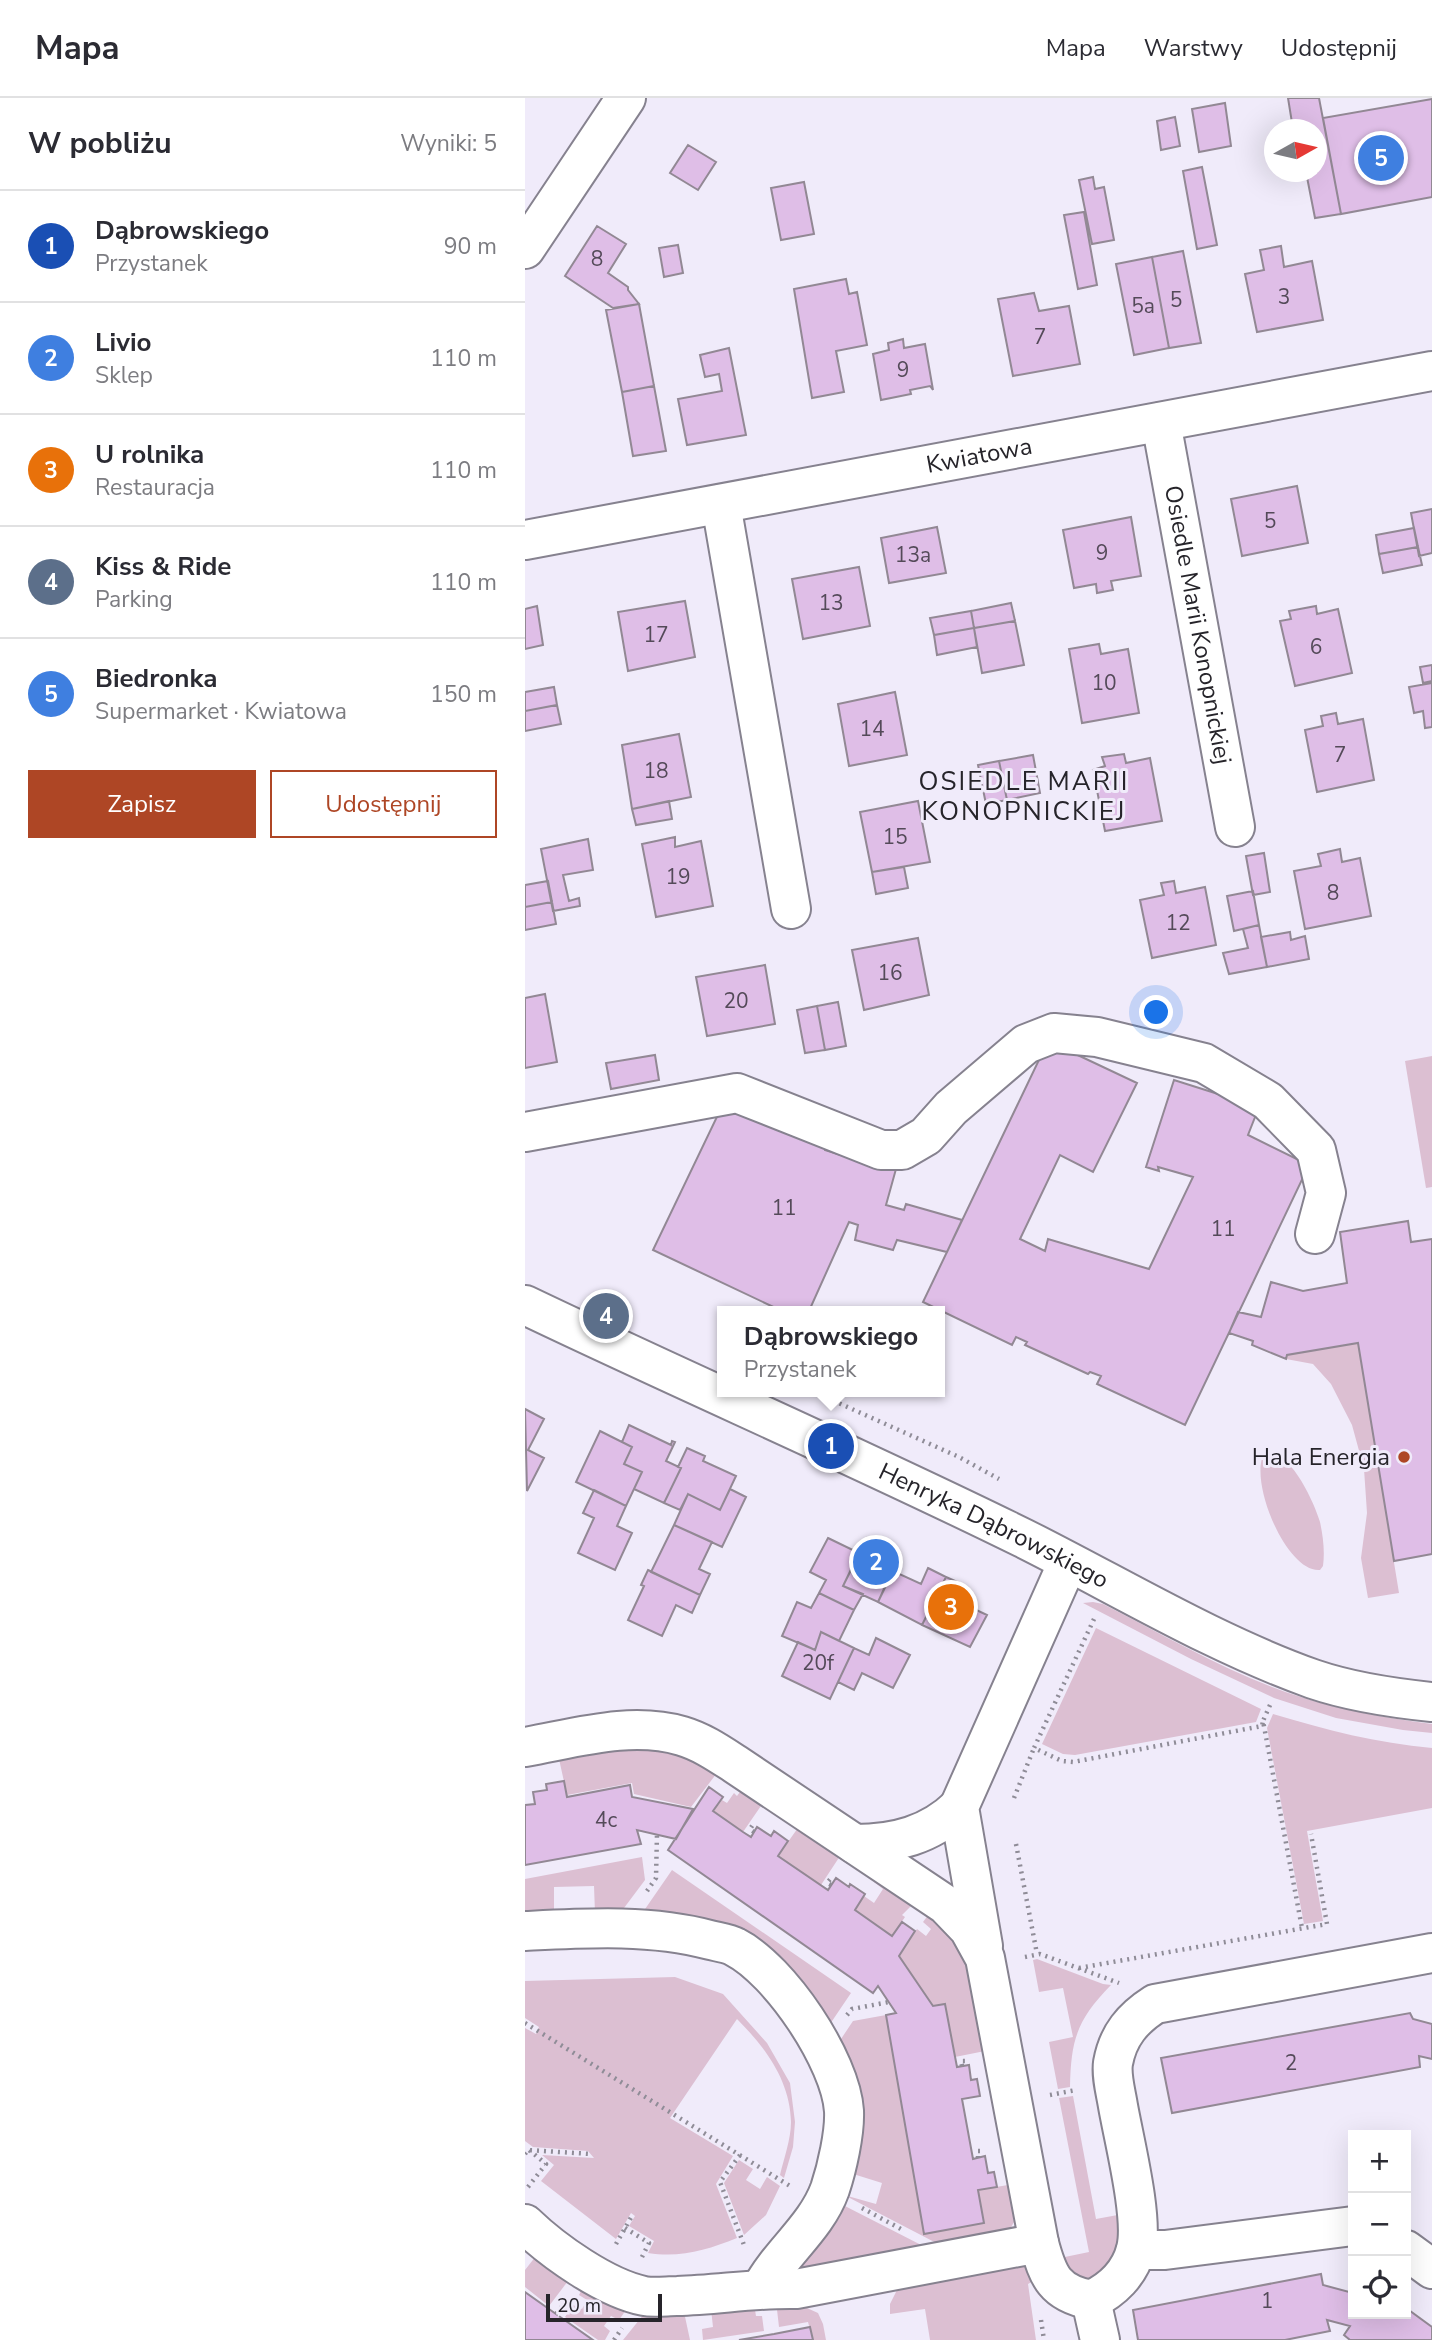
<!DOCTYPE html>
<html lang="pl">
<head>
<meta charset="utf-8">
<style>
	:root { --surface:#fff; --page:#f7f7f7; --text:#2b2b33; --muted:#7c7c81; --line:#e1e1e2; --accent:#ae4625 }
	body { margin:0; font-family:"Nunito Sans",sans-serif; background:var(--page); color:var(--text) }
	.controls { position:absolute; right:21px; bottom:21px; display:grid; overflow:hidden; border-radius:0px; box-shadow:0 7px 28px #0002 }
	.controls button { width:63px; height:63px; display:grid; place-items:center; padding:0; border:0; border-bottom:2px solid var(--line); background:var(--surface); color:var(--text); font:35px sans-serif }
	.compass { position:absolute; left:739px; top:21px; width:63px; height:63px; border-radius:50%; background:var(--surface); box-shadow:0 7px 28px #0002; rotate:82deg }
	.scale { position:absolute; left:21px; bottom:18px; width:116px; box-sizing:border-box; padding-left:7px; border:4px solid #26242a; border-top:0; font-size:19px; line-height:24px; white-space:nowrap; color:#26242a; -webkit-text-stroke:5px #f0ebfa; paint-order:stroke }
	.you { position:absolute; left:632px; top:915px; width:24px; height:24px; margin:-18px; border:5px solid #fff; border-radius:50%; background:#1a73e8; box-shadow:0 0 0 10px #1a73e833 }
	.badge { display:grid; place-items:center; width:46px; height:46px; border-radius:50%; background:var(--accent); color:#fff; font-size:23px; font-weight:700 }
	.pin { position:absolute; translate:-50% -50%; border:4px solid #fff; box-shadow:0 2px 7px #0006 }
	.popup { position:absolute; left:192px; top:1208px; width:228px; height:91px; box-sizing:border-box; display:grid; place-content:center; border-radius:0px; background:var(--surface); filter:drop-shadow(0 2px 5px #0005); font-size:23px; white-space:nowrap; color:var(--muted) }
	.popup b { font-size:26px; color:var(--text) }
	.popup::after { content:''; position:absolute; left:50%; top:100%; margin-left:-14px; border:14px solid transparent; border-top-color:var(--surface) }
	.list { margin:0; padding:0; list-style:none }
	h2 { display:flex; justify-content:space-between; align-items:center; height:91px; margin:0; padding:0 28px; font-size:30px }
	h2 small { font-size:23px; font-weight:400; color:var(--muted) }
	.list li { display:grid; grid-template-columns:46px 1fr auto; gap:21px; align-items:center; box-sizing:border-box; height:112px; padding:0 28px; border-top:2px solid var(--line) }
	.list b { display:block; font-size:26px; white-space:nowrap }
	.list p { margin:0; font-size:23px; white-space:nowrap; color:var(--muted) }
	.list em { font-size:23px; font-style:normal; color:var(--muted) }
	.actions { display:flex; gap:14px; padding:21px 28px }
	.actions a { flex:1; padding:16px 0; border:2px solid var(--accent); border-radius:0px; text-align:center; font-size:24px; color:var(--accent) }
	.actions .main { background:var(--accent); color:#fff }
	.icon { flex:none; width:38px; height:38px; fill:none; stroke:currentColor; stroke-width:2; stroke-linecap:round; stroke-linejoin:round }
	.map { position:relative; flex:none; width:907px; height:2242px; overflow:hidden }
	header { display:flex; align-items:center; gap:42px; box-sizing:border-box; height:98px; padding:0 35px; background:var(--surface); border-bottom:2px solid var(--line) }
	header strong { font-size:33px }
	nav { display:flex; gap:38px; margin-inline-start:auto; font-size:24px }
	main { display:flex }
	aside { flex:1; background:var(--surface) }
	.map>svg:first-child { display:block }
</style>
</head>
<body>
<header>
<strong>Mapa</strong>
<nav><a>Mapa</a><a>Warstwy</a><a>Udostępnij</a></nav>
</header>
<main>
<aside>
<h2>W pobliżu<small>Wyniki: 5</small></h2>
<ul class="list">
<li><span class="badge" style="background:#1a4fb4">1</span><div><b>Dąbrowskiego</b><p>Przystanek</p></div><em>90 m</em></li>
<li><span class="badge" style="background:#3f7fe0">2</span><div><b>Livio</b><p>Sklep</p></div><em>110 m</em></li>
<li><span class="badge" style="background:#e8710a">3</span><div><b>U rolnika</b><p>Restauracja</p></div><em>110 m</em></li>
<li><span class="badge" style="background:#5c6f8a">4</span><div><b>Kiss &amp; Ride</b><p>Parking</p></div><em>110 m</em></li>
<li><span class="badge" style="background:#3f7fe0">5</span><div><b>Biedronka</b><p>Supermarket · Kwiatowa</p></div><em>150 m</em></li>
</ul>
<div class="actions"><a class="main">Zapisz</a><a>Udostępnij</a></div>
</aside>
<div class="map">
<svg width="907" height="2242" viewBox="0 0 907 2242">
	<rect width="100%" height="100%" fill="#f0ebfa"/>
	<path fill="#dcbfd2" d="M907,958V1089L901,1090L880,963Z
		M833,1245L874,1495L843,1500L836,1460L842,1415L839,1371L827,1327L806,1286L788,1266L761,1261L762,1257Z
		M740,1354C765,1351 789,1404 795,1424C798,1438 800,1453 798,1468L795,1472C761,1475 722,1380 740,1354Z
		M568,1504L578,1506C643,1539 708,1578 776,1599C819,1613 863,1620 907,1626V1635L878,1632L811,1620L749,1600L666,1561L558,1505Z
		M571,1530L736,1611L731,1624L550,1657L538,1656L517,1646Z
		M748,1616C801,1632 852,1645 907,1650V1710L782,1733L798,1823L779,1826L742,1630Z
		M148,1649L195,1671L166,1709L109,1696L107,1685L42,1697L34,1661L91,1650Z
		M220,1687L240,1702L218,1734L188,1713L197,1702L202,1705L209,1695L212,1698Z
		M275,1727L317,1755L296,1787L253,1758Z
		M117,1759L120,1782L93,1818L70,1815L69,1788L29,1789V1817L0,1818V1781Z
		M147,1772L326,1895L303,1929L283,1897L118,1814Z
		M352,1778L390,1804L377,1817L380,1819L367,1838L330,1812L339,1798L349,1805L358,1791L349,1784Z
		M404,1816L421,1832L442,1865L460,1953L430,1959L420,1907L408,1908L374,1858L392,1831L401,1838L406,1831L398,1824Z
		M512,1861L578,1886L586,1887C552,1922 546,1941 545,1989L533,1991L524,1944L548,1939L538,1890L514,1894L508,1862Z
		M150,1879L198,1896L242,1945L265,1985L270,2024L268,2049L259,2080L255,2077C259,2060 266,2041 266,2024C265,1982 240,1949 212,1921L145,2020L208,2058L191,2086L212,2140C182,2152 156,2160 123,2155L129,2143L104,2128L110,2118L106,2115L91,2141L16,2083L29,2067L17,2057L69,2060L63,2053L8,2049L0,2043V1930L11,1936L14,1929L0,1920V1883Z
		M361,1917L399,2135L459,2125L453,2092L483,2087L489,2124L485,2131L417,2148L319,2097L351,2106L357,2085L325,2075L312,1947L328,1923Z
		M548,1998L571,2121L598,2116L599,2122L588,2163L568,2182H552L535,2160L564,2154L534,2000Z
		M214,2062L228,2071L221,2082L235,2091L242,2079L255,2088L241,2117L219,2137L199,2085Z
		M316,2106L404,2151L284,2174L272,2171Z
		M11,2158L43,2183L24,2208L0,2189V2172Z
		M495,2165L504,2172L508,2183L503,2186L511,2242H405L400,2211L365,2216V2206L374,2188Z
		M57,2191L103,2209L94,2222L86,2218L79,2228L85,2233L80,2242H73L40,2219L48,2207L57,2211L62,2202L54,2197Z
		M251,2203L273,2206L293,2215L298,2226L301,2242H288L283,2224L254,2229Z
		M229,2206L231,2218H237L239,2233L178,2242L177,2231L188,2229L186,2211Z
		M159,2214L165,2242H98L119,2216Z"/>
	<path fill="#dfbee7" stroke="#928894" stroke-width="2" d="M763,0H794L816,116L790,120L781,74H792V32L768,31Z
		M907,1V99L816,116L798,20Z
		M700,5L706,48L674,54L667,11Z
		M650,19L655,48L636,52L632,23Z
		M163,47L191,64L173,92L145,75Z
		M677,69L692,147L672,151L658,73Z
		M568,79L570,91L579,89L589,142L567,146L554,82Z
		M279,84L289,136L256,142L246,90Z
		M559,114L572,187L553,191L539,117Z
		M72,128L101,146L83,175L103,189V192L114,206L88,210L40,178Z
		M153,147L158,175L139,179L134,150Z
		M756,148L759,169L787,163L798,222L732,234L720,176L739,172L735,152Z
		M658,153L676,245L644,250L627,159Z
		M627,159L644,250L609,257L591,166Z
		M321,181L324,196L332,194L342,247L311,253L319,294L287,300L269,191Z
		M509,195L514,213L544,208L555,266L488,278L473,201Z
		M114,206L129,288L97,294L81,212Z
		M378,241L379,250L400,246L408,292L405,288L385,292L386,296L356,302L348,256L364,252L363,245Z
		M204,250L221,337L162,347L153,301L197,293L194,276L180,279L175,257Z
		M129,288L141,353L108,358L97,294Z
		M772,388L783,445L717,458L706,401Z
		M907,411V455L894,458L886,415Z
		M606,419L616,478L586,483L588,492L572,495L571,486L549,490L538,432Z
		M412,429L421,475L364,485L356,440Z
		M889,430L893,449L854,456L851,437Z
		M893,449L897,467L858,475L854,456Z
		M334,469L345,528L278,541L267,481Z
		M160,503L170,559L103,573L93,514Z
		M486,505L490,523L449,530L446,513Z
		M12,508L18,547L0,551V511Z
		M791,508L792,516L813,511L827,575L770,588L755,523L766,521L764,513Z
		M446,513L449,530L409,537L405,520Z
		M490,523L499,567L457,575L449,530Z
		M449,530L452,549L412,557L409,537Z
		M574,546L576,556L603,551L614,615L557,625L544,551Z
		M907,567V583L898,585L895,569Z
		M907,585V629L900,630L898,613L889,615L884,589Z
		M29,589L32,607L0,613V594Z
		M370,594L382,657L324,668L313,606Z
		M32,607L36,626L0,633V613Z
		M811,615L813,626L838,621L849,682L792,694L780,632L798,628L796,618Z
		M154,636L166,699L107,711L97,647Z
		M599,656L601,665L625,660L637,723L580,733L568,672L580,668L577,659Z
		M508,657L515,695L482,702L474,663Z
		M474,663L482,702L461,706L453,667Z
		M144,703L147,721L111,727L107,711Z
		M393,703L405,764L347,774L335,714Z
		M150,739V749L176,743L188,808L131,819L117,746Z
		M63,741L68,772L38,777L44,803L54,800L55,808L28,813L16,751Z
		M815,751L817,764L835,760L846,818L780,831L769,773L796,768L793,756Z
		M739,755L745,794L728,797L721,758Z
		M379,769L383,790L351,796L347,774Z
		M23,783L27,804L0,809V787Z
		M649,783L651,795L680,789L691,847L627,860L615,802L639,797L636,785Z
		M728,793L734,827L709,833L702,798Z
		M27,804L31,826L0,832V809Z
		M734,827L742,869L704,876L698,855L723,850L718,831Z
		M765,834L766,842L780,838L784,861L742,869L736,839Z
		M393,840L404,897L339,912L327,852Z
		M240,867L250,926L182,938L171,879Z
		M20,896L32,964L0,970V900Z
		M313,904L321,948L300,952L292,908Z
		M292,908L300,952L280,955L272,912Z
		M523,943L612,985L568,1074L535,1057L495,1141L520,1153L523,1141L624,1171L668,1079L633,1069L634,1073L621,1069L649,982L734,1009L723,1037L784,1067L660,1327L572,1286L576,1278L565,1274L563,1276L500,1247L502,1244L491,1239L487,1247L398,1204Z
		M130,957L134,982L86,991L81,965Z
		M200,1002L300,1050V1052L316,1057L318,1055L371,1071L361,1107L379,1112L381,1106L437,1122L422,1154L372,1142L368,1152L330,1142L333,1127L324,1124L284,1213H257L128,1152Z
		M883,1123L886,1144L907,1141V1456L869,1463L833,1245L762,1257L761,1261L727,1247L728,1243L704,1235L713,1214L736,1219L746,1184L778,1193L822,1185L815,1134Z
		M0,1311L19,1321L3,1352L19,1360L2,1393Z
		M104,1327L146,1347L147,1343L150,1344L141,1363L156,1370L139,1405L109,1391L117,1374L99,1366L107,1349L97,1344Z
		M75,1333L107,1349L99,1366L117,1374L101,1408L51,1384Z
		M162,1350L180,1358L178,1363L211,1378L195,1412L163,1396L155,1412L139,1405L156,1370L153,1369Z
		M205,1391L221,1399L197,1449L149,1427L163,1396L195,1412Z
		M69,1392L101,1408L92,1428L107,1435L90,1472L53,1455L69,1420L58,1415Z
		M149,1427L187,1444L174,1471L185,1476L175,1497L126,1474Z
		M303,1440L334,1455L318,1488L338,1496L329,1512L294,1495L301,1482L285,1474Z
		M342,1440L375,1456L353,1504L318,1488Z
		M403,1470L421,1479L397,1527L353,1504L368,1473L396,1486Z
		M123,1472L175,1497L167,1515L151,1507L137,1538L103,1522L119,1488L116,1487Z
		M421,1479L437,1486L430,1502L462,1517L445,1549L397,1527Z
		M294,1495L329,1512L314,1543L296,1534L290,1552L257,1538L272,1504L286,1510Z
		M296,1534L329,1550L305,1601L257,1578L273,1544L290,1552Z
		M351,1540L385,1557L368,1590L337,1575L329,1592L313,1584L329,1550L344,1557Z
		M39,1683L42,1699L105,1687L107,1699L168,1711L151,1741L112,1732L116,1746L0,1767V1707L10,1706L8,1694L22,1692L21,1686Z
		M184,1689L198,1699L188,1713L218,1734L226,1739L232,1729L246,1738L249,1733L263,1743L253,1758L303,1792L311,1780L324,1789L325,1786L340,1796L330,1812L367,1838L377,1824L390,1833L374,1858L408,1908L420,1906L432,1969L444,1967L446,1982L452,1981L455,1998L437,2001L448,2061L460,2058L463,2075L469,2074L472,2089L453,2092L459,2125L399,2136L361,1917L371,1915L353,1888L348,1895L143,1752Z
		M885,1915L888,1921L907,1926V1961L894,1958L895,1969L647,2015L636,1960Z
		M796,2176L798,2187L828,2195V2216H881V2210L907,2229V2242H825L819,2237L825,2228L802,2222L805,2233L760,2242H613L608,2212Z
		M0,2194L31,2216L68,2242H0Z
		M285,2229L288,2242H214L249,2236Z"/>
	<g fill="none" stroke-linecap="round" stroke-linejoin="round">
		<g stroke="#86828f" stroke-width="42">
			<g id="minor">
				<path d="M0,151L101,0"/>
				<path id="s1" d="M636,324L710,729"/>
				<path d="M196,406L266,811"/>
				<path id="s2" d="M0,442L907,273"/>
				<path d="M0,1034L212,995L356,1052H377L401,1038L426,1010L501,946L529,935L572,939L679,965L743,1003L791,1052L801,1095L790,1136"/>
				<path id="s3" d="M0,1207C165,1286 334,1359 498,1440C594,1488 687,1545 788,1581C826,1594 867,1600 907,1604"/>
				<path d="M0,1649C51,1640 106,1623 157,1638C177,1644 193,1655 210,1666L421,1807L444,1831L460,1860L514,2145"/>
				<path d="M330,1746C370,1746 405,1737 434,1709"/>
				<path d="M0,1833C61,1830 125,1826 185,1842C193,1844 203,1845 210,1849C255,1872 316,1963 319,2013C320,2035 312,2070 305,2091C291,2130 255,2155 236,2191"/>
				<path d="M458,1848L434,1709L543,1464"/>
				<path d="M0,2126C28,2153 80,2190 119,2198C129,2200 142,2198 152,2198C192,2197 231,2190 271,2191L514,2145C523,2179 530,2195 566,2202L575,2242"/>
				<path d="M611,2152H640L828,2128"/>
				<path d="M881,2152L907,2171"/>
				<path d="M566,2202C587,2192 605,2175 611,2151C619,2121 599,2042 593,2008C591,1995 586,1978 588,1965C593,1937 608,1920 630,1906L907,1855"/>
			</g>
		</g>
		<path stroke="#8f8c97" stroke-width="4.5" stroke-dasharray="2 5" stroke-linecap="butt" d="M289,1294L434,1359L474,1381
			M569,1521L509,1650L537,1663L548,1664L737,1628L738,1623
			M745,1607L738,1623L777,1830
			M489,1700L509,1650
			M229,1734L225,1731L229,1725
			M491,1746L512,1856
			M306,1787L302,1785L308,1778
			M122,1793L131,1780L132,1736
			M500,1859L515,1856L594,1885
			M554,1870L802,1826L786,1736
			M322,1917L327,1911L364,1904
			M0,1925L265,2088
			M437,1968L436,1963H440
			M525,1997L551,1992
			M0,2056L3,2052L66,2056
			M215,2057L195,2084L219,2147
			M453,2060V2053H457
			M3,2089L21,2066L4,2052
			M337,2110L376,2131
			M100,2130L124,2145L117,2159
			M91,2146L108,2116
			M31,2216L40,2205
			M516,2222L519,2242
			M89,2242L97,2230"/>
		<use href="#minor" stroke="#fff" stroke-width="38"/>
	</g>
	<circle fill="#ae4625" stroke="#f0ebfa" stroke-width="2.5" cx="879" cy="1359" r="7"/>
	<g text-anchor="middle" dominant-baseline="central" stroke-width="6" stroke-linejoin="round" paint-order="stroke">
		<g font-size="21" fill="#544a59">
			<text x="72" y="161">8</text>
			<text x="759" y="199">3</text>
			<text x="651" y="202">5</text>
			<text x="618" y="208">5a</text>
			<text x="515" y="239">7</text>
			<text x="378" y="272">9</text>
			<text x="745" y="423">5</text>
			<text x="577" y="455">9</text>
			<text x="388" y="457">13a</text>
			<text x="306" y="505">13</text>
			<text x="131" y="537">17</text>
			<text x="791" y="549">6</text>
			<text x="579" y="585">10</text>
			<text x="347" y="631">14</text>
			<text x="815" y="657">7</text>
			<text x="131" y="673">18</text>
			<text x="370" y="739">15</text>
			<text x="153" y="779">19</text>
			<text x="808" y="795">8</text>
			<text x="653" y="825">12</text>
			<text x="365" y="875">16</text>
			<text x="211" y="903">20</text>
			<text x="259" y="1110">11</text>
			<text x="698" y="1131">11</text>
			<text x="293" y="1565">20f</text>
			<text x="81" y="1722">4c</text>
			<text x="766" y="1965">2</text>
			<text x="742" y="2203">1</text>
		</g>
		<g font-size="24" fill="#26242a" stroke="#f0ebfa">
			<text stroke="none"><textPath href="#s2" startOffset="462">Kwiatowa</textPath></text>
			<text stroke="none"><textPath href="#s1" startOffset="206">Osiedle Marii Konopnickiej</textPath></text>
			<text stroke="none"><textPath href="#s3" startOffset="518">Henryka Dąbrowskiego</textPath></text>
		</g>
		<g font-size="24" fill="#26242a" stroke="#f0ebfa" text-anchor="end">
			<text x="865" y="1359">Hala Energia</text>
		</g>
		<g font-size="26" letter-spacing="2" fill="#26242a" stroke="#f0ebfa">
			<text x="499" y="683">OSIEDLE MARII<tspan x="499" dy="30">KONOPNICKIEJ</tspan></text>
		</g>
	</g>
</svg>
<div class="controls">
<button>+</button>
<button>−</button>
<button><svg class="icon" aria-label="locate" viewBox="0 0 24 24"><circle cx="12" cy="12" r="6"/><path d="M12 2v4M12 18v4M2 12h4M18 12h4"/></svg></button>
</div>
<svg class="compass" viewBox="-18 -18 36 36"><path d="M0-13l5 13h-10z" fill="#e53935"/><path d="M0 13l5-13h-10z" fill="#7c7c81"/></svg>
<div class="scale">20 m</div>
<div class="you"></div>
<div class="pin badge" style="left:306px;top:1348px;background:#1a4fb4">1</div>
<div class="popup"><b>Dąbrowskiego</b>Przystanek</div>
<div class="pin badge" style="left:351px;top:1464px;background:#3f7fe0">2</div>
<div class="pin badge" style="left:426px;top:1509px;background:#e8710a">3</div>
<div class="pin badge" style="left:81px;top:1218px;background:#5c6f8a">4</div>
<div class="pin badge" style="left:856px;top:60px;background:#3f7fe0">5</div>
</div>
</main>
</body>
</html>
